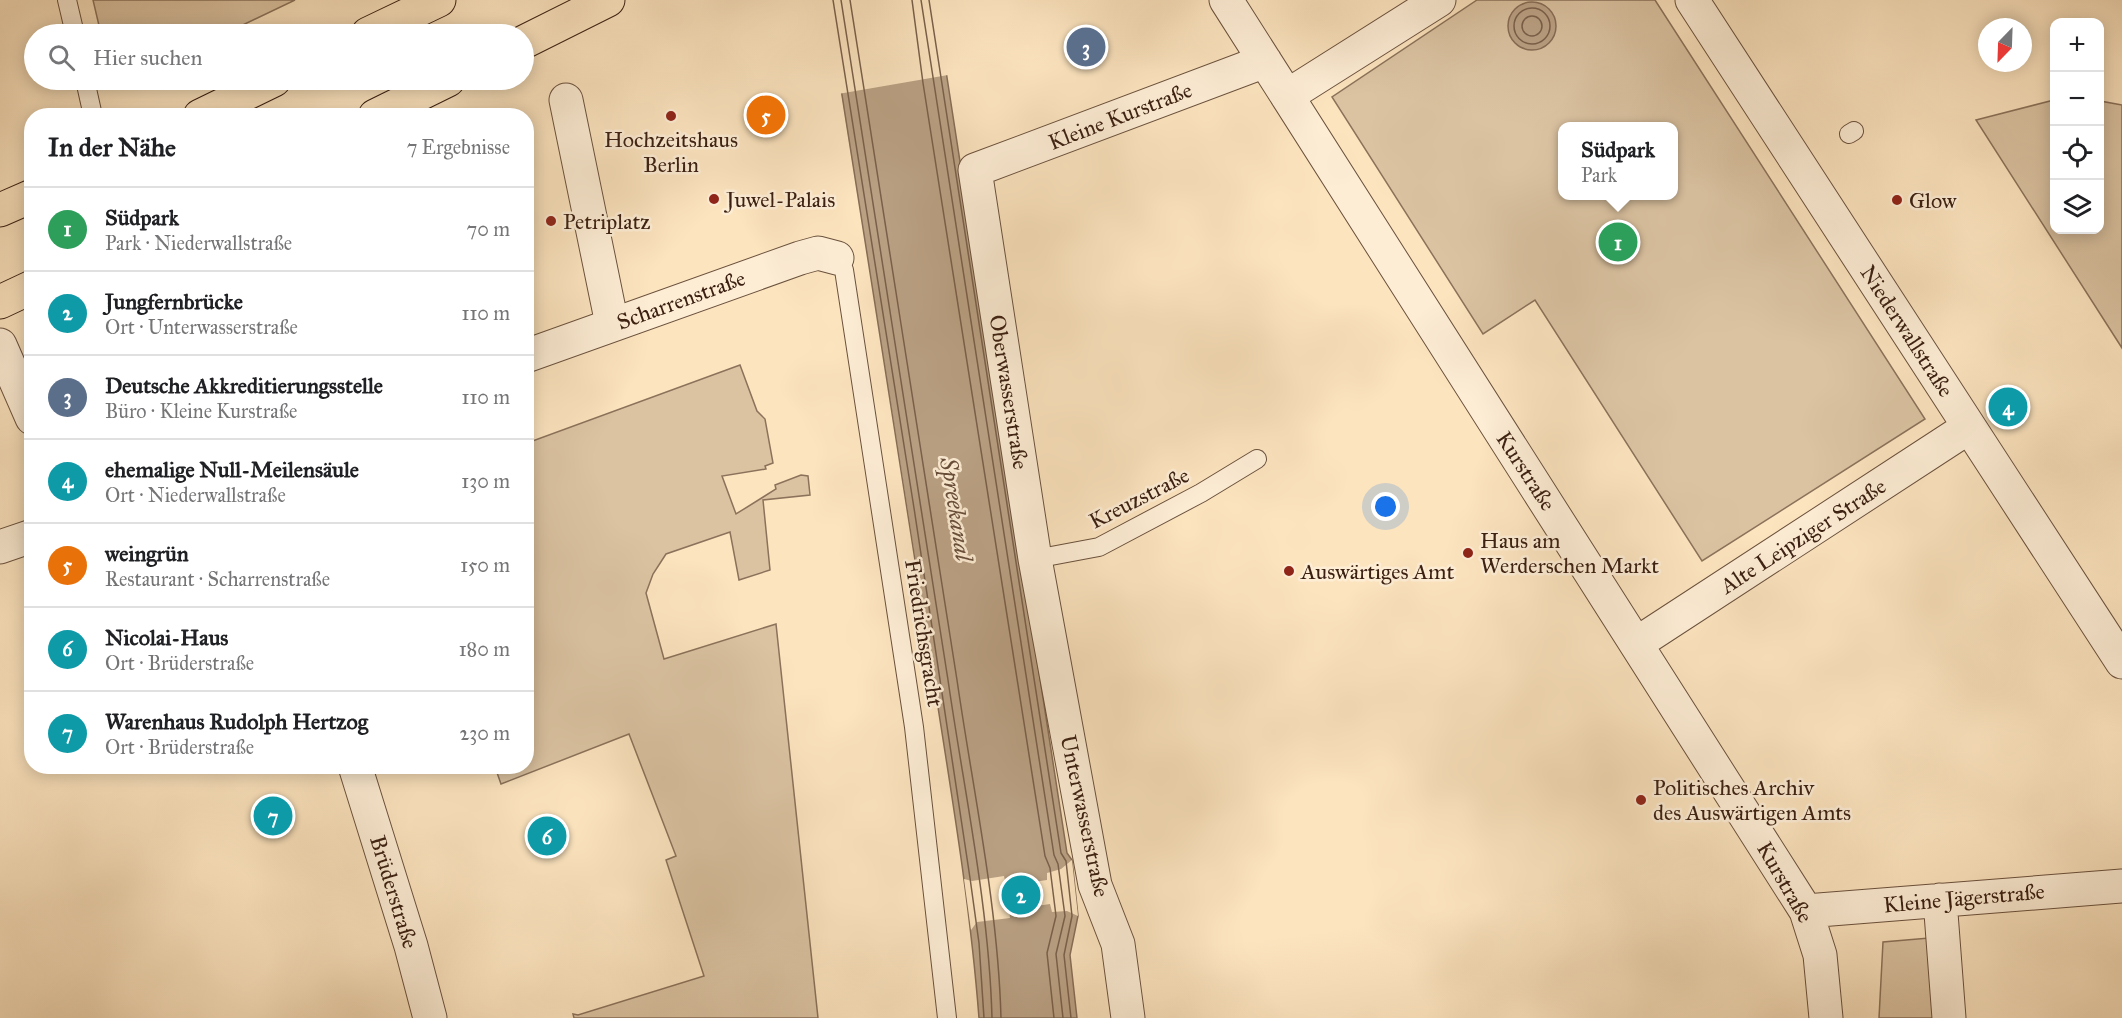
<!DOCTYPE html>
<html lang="de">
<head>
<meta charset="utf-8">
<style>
	:root { --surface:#fff; --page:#f2f2f2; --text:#202124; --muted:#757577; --line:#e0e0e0; --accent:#2563eb }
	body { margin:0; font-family:"IM FELL Great Primer",serif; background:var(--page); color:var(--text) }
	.controls { position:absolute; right:18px; top:18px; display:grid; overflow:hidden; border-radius:12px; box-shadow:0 3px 15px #0003 }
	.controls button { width:54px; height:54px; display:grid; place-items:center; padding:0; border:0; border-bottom:2px solid var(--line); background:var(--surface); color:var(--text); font:30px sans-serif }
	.compass { position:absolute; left:1978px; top:18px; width:54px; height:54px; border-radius:50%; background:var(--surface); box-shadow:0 3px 15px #0003; rotate:203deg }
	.you { position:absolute; left:1386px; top:507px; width:21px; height:21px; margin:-15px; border:4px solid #fff; border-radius:50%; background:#1a73e8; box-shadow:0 0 0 9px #1a73e833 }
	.badge { display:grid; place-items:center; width:39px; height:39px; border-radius:50%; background:var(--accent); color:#fff; font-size:20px; font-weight:700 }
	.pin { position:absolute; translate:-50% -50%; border:3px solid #fff; box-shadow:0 2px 6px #0006 }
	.popup { position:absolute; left:1558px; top:122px; width:120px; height:78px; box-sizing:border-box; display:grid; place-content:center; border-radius:12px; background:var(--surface); filter:drop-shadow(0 2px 4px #0005); font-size:20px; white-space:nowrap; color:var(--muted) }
	.popup b { font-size:22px; color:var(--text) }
	.popup::after { content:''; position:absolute; left:50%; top:100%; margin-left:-12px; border:12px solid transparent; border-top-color:var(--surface) }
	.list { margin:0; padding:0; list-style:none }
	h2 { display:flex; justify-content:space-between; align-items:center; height:78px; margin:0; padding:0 24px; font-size:26px }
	h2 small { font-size:20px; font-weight:400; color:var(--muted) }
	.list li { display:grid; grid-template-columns:39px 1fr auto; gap:18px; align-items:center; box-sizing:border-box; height:84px; padding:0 24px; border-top:2px solid var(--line) }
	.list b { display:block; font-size:22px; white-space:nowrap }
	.list p { margin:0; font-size:20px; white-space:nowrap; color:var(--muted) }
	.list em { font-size:20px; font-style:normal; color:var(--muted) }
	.icon { flex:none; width:33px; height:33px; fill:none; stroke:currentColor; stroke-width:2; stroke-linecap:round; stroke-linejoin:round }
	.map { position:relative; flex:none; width:2122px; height:1018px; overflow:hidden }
	.search { position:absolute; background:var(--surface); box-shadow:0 3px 15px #0003; left:24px; top:24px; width:510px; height:66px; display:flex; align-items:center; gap:15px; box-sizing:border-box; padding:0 21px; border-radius:33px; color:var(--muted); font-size:22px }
	.panel { position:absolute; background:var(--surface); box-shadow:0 3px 15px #0003; left:24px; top:108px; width:510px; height:666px; border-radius:24px }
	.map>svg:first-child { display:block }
</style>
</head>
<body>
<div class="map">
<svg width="2122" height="1018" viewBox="0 0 2122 1018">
	<rect width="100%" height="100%" fill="#fce4bf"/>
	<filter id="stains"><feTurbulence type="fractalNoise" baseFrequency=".00333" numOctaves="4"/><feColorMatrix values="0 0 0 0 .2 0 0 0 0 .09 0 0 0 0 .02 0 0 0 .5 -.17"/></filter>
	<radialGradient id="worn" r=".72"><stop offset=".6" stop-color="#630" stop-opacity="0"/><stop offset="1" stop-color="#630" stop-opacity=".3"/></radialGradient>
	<path fill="#dbc3a2" stroke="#8b725a" stroke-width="1.5" fill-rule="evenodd" d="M93,0H295L224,34H101Z
		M1477,0H1655L1925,419L1702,561L1535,300L1483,334L1332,97ZM1562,127H1674V196H1562Z
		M2054,100V230H2100V101L2122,105V348L1976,120Z
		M740,365L757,411L765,419L773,463L765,466L766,469L722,476L736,514L776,489L775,485L801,475L808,476L810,495L763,500L770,570L739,580L730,532L666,554L653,574L646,593L664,659L776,624L818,1018H574L573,1014L578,1015L704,976L666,860L676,856L629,734L501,784L495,767L526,766L527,443Z
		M1929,938L1934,1018H1879L1883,942Z"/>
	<path fill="#baa184" stroke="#876d56" stroke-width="1.5" d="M827,0H935L1067,853L1072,860L1078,916L1070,955L1077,1018H979C970,901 950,785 932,669C899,446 861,223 827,0Z
		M1508 26a24 24 0 1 1 48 0a24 24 0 1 1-48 0Z"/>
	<path fill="#fce4bf" d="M824,0H938L948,75L838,94Z
		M1072,860L1078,916L1067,911L1052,912L1050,904L1009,910L1010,918L977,922L971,930L964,879L972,881L1004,876L1006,886L1047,880V873L1061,869Z"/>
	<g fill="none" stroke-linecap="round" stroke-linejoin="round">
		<path stroke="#7a604b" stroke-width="1.5" d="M833,0L914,508L970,878L979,943L984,1018
			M841,0C875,227 914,453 948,680C964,791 989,905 992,1018
			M850,0C884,227 923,453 957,680C973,791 998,905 1001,1018
			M912,0L923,83L1045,856L1050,868L1056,916L1047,953L1054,1018
			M921,0L1054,855L1058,864L1065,916L1056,954L1063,1018
			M929,0L1061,853L1066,861L1072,916L1064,955L1071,1018
			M1514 26a18 18 0 1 1 36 0a18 18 0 1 1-36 0Z
			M1522 26a10 10 0 1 1 20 0a10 10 0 1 1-20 0Z"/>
		<g stroke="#6b513d" stroke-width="20">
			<path id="lane" d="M67,0L75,34
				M85,80L93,116
				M1849,134L1854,131
				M837,258L844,270L914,727L947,1018
				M1035,559L1099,547L1201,493L1257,459"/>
		</g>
		<g stroke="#6b513d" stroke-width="35">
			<path id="street" d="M1226,0L1806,911L1820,955L1826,1018
				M1692,0L2122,662
				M1287,96L1439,0
				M566,100L612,324
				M0,345L32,418
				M526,356L800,258L818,253L837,258
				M0,547L32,536
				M1636,644L1969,427
				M355,766L411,946L430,1018
				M1940,900L1949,1018
				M1806,911L2122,886
				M1128,1018L1118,944L1095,885L1035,559L975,170L1265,61"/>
		</g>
		<g stroke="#3b2012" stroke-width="35">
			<path id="primary" d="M368,34L439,0
				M524,42L608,0
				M200,116L274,80
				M375,116L448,80
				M0,210L32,196
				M0,302L32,287"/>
		</g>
		<use href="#lane" stroke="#fdedd5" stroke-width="18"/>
		<use href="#street" stroke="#fdedd5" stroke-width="33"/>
		<use href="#primary" stroke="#fce4bf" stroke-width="33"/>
	</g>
	<g fill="#8f2418" stroke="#fdedd5" stroke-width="2">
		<circle cx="671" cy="116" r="6"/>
		<circle cx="714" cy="199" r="6"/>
		<circle cx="1897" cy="200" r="6"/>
		<circle cx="551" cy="221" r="6"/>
		<circle cx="1468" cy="553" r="6"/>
		<circle cx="1289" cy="571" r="6"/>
		<circle cx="1641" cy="800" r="6"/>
	</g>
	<g text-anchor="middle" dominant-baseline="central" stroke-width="5" stroke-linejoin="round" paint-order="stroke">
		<g font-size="22" fill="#3b2012" stroke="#fdedd5">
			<text transform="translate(1120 116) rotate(-21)">Kleine Kurstraße</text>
			<text transform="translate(681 300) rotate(-20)">Scharrenstraße</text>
			<text transform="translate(1907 331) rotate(57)">Niederwallstraße</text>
			<text transform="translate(1009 392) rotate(81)">Oberwasserstraße</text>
			<text transform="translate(1526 471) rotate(57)">Kurstraße</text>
			<text transform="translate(1139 498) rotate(-27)">Kreuzstraße</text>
			<text transform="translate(1803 536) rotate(-33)">Alte Leipziger Straße</text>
			<text transform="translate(924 633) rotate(81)">Friedrichsgracht</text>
			<text transform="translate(1085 816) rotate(78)">Unterwasserstraße</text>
			<text transform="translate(1785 882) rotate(60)">Kurstraße</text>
			<text transform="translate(394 892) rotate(73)">Brüderstraße</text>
			<text transform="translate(1964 898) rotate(-5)">Kleine Jägerstraße</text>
		</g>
		<g font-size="22" fill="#3b2012" stroke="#fdedd5" text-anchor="start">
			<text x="671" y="139" text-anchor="middle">Hochzeitshaus<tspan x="671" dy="25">Berlin</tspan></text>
			<text x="726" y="199">Juwel-Palais</text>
			<text x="1909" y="200">Glow</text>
			<text x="563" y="221">Petriplatz</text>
			<text x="1480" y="540">Haus am<tspan x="1480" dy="25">Werderschen Markt</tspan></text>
			<text x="1301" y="571">Auswärtiges Amt</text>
			<text x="1653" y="787">Politisches Archiv<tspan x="1653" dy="25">des Auswärtigen Amts</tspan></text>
		</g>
		<g font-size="24" font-style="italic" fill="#674d3a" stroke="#fdedd5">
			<text transform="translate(956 509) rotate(81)">Spreekanal</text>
		</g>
	</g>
	<rect width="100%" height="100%" filter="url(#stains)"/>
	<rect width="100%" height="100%" fill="url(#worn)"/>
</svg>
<div class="controls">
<button>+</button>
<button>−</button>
<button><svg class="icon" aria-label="locate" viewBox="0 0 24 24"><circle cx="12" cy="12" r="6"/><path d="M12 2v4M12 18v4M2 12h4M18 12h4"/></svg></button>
<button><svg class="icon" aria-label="layers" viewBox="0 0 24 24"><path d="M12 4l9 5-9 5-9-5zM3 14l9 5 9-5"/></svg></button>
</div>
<svg class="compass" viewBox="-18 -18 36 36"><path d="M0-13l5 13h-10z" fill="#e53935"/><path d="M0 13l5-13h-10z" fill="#757577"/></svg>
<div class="you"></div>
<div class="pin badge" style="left:1618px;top:242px;background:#2e9e5b">1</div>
<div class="popup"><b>Südpark</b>Park</div>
<div class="pin badge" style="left:1021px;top:895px;background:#0f9aa8">2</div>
<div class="pin badge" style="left:1086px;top:47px;background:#5c6f8a">3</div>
<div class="pin badge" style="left:2008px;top:407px;background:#0f9aa8">4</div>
<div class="pin badge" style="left:766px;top:115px;background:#e8710a">5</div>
<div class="pin badge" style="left:547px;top:836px;background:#0f9aa8">6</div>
<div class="pin badge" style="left:273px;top:816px;background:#0f9aa8">7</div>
<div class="search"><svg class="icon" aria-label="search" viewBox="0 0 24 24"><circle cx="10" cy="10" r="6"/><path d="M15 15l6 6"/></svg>Hier suchen</div>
<section class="panel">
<h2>In der Nähe<small>7 Ergebnisse</small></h2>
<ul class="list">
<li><span class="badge" style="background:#2e9e5b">1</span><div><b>Südpark</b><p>Park · Niederwallstraße</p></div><em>70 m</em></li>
<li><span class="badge" style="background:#0f9aa8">2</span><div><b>Jungfernbrücke</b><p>Ort · Unterwasserstraße</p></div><em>110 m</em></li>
<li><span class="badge" style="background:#5c6f8a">3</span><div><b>Deutsche Akkreditierungsstelle</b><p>Büro · Kleine Kurstraße</p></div><em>110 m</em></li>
<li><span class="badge" style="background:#0f9aa8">4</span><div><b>ehemalige Null-Meilensäule</b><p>Ort · Niederwallstraße</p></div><em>130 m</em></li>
<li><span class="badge" style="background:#e8710a">5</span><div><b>weingrün</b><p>Restaurant · Scharrenstraße</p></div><em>150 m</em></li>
<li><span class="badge" style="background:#0f9aa8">6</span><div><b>Nicolai-Haus</b><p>Ort · Brüderstraße</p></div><em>180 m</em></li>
<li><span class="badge" style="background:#0f9aa8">7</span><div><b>Warenhaus Rudolph Hertzog</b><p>Ort · Brüderstraße</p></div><em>230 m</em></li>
</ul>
</section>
</div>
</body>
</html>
